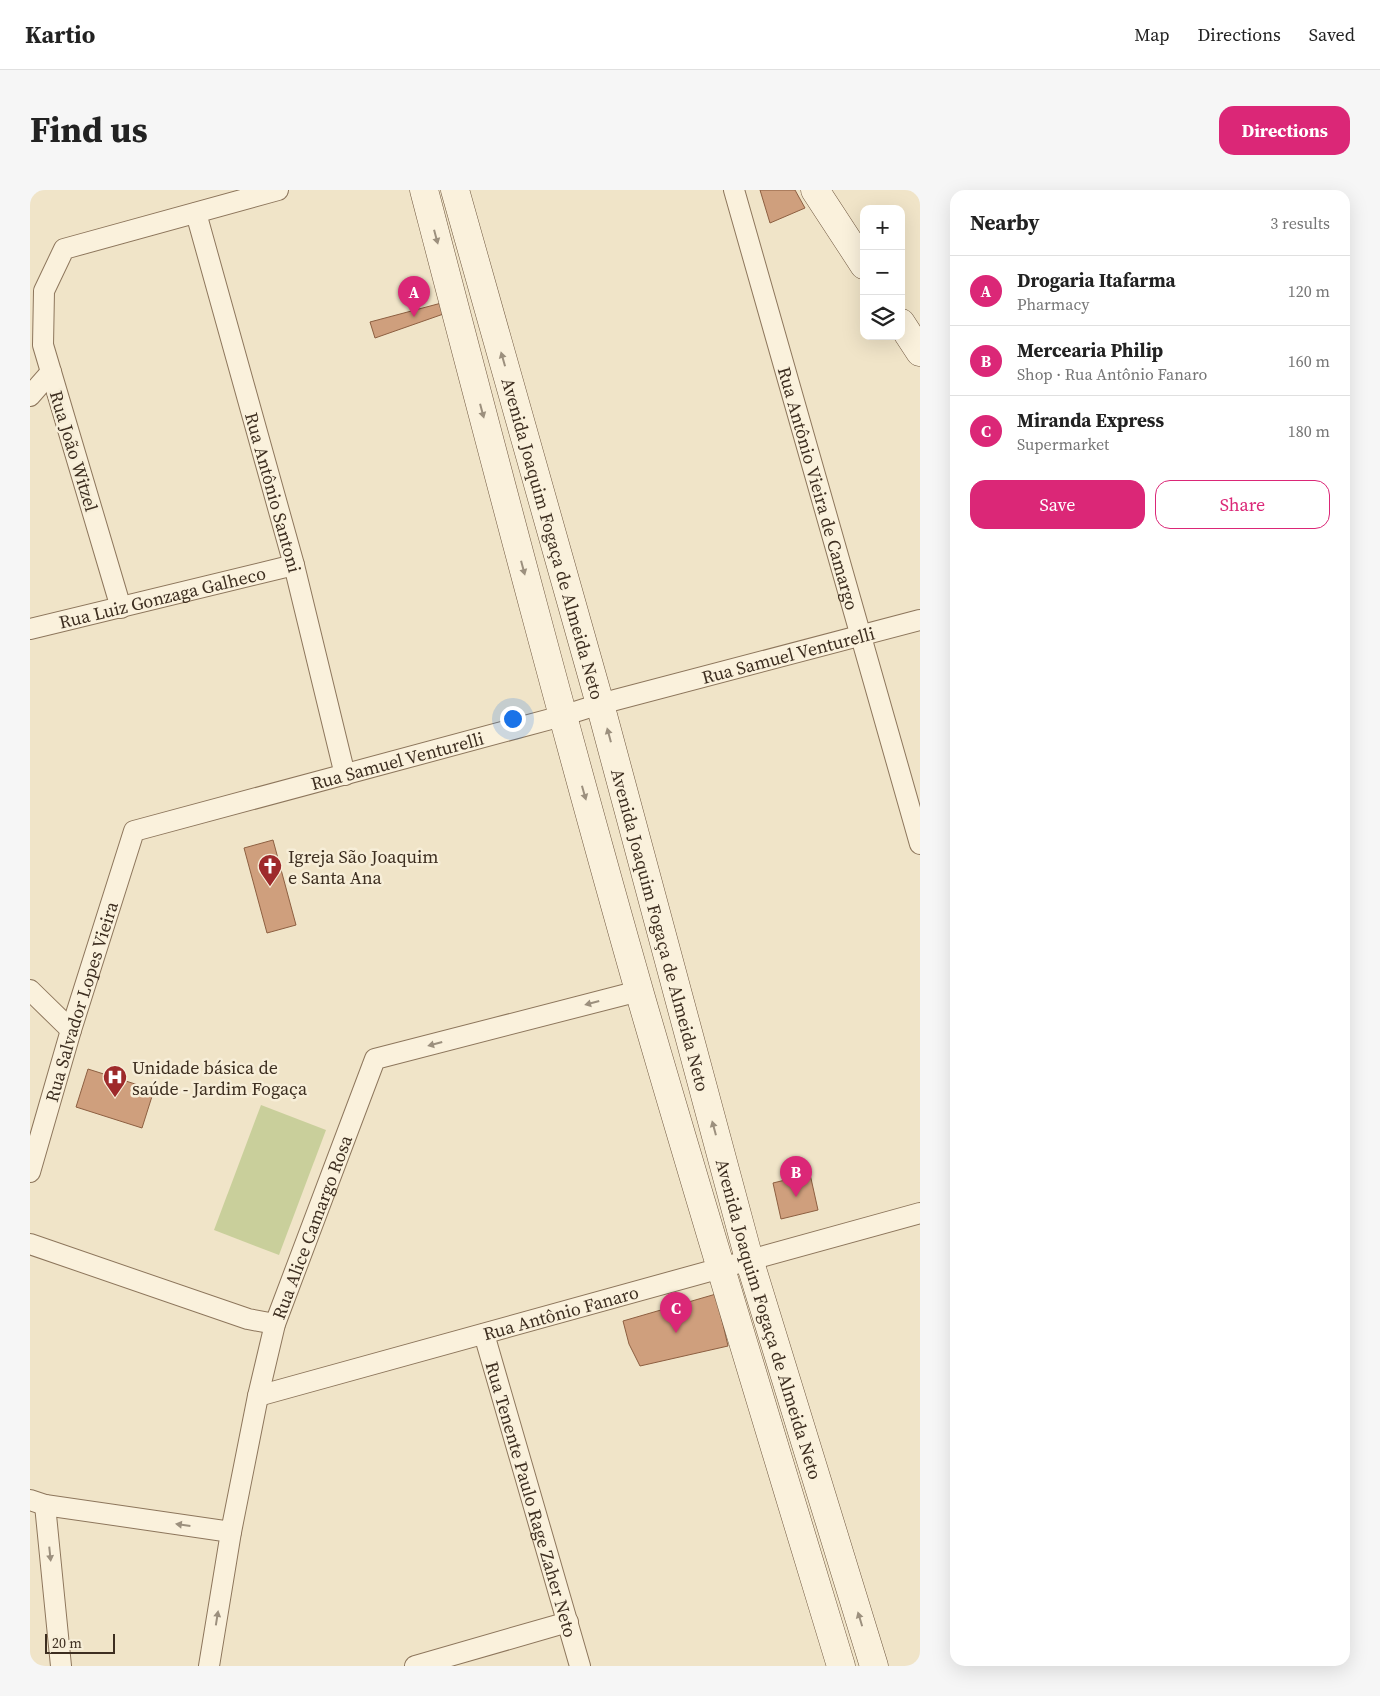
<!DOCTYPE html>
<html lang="en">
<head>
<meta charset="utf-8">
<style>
	:root { --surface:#fff; --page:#f6f6f6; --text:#222; --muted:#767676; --line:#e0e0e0; --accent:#db2777 }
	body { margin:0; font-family:"Source Serif 4",serif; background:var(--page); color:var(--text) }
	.controls { position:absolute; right:15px; top:15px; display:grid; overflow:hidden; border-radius:10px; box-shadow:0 5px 20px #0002 }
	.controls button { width:45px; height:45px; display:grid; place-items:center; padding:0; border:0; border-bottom:1px solid var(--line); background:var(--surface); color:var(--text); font:25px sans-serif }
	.scale { position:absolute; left:15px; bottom:12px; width:70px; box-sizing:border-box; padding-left:5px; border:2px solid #3d2e20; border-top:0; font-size:14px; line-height:18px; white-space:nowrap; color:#3d2e20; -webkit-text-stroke:4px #f7eed8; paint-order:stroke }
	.you { position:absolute; left:482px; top:528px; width:18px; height:18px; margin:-12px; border:4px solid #fff; border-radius:50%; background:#1a73e8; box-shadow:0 0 0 8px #1a73e833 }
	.badge { display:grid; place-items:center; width:32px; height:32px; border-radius:50%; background:var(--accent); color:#fff; font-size:16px; font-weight:700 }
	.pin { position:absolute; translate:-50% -41px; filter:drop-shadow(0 1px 2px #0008) }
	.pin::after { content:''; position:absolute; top:26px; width:18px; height:15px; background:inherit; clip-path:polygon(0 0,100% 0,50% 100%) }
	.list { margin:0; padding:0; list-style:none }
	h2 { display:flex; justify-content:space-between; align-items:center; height:65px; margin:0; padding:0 20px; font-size:21px }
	h2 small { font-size:16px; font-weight:400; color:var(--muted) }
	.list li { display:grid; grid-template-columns:32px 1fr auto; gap:15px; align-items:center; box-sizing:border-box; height:70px; padding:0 20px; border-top:1px solid var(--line) }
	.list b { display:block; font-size:19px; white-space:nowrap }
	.list p { margin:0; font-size:16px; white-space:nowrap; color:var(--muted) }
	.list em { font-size:16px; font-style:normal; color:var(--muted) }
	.actions { display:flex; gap:10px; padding:15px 20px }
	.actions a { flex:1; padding:11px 0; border:1px solid var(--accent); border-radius:15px; text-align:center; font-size:18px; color:var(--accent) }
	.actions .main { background:var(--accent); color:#fff }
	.icon { flex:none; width:28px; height:28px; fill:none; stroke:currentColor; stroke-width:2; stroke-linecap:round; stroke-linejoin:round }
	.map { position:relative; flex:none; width:890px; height:1476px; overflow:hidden; border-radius:15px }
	header { display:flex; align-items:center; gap:30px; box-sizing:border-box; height:70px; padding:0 25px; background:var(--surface); border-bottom:1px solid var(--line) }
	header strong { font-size:24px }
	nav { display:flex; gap:28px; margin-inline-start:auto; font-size:18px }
	.intro { display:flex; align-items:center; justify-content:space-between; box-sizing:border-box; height:120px; padding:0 30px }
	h1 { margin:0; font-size:35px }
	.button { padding:12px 22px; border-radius:15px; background:var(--accent); color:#fff; font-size:18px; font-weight:700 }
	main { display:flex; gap:30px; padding:0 30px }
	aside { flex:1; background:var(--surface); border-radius:15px; box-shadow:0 5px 20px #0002 }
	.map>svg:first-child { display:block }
</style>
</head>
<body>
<header>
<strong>Kartio</strong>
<nav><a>Map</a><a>Directions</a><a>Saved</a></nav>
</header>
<div class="intro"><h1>Find us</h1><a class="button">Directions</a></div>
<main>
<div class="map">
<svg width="890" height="1476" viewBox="0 0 890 1476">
	<rect width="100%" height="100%" fill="#f0e4c8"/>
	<path fill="#c9cf9b" d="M231,915L296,940L249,1065L184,1040Z"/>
	<path fill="#cf9f7d" stroke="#8d5f41" d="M730,0H765L775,18L740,33Z
		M419,111L422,121L345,148L340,132Z
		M243,650L266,735L237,743L214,658Z
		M58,879L124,900L112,938L46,917Z
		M780,984L788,1020L751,1029L743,993Z
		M686,1104L698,1156L610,1176L599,1154L593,1131Z"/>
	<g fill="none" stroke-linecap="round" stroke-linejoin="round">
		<g stroke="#8d765c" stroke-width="22">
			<g id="street">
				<path id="s1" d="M704,0L890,654"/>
				<path id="s2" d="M166,23L264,375L315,585"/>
				<path d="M0,206L21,182"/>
				<path d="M91,418L13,155L14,101L34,59L248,0"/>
				<path id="s3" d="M0,439L264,375"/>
				<path d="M0,800L41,840"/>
				<path id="s4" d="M0,982L41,840L104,641L532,526L570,514L890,430"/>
				<path d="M0,1054L218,1129L245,1134"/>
				<path id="s5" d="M454,1144L550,1476"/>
				<path id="s6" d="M228,1206L890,1023"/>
				<path d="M0,1310L15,1315L201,1342"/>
				<path d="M15,1315L31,1476"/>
				<path id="s7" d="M179,1476L201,1342L228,1206L245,1134L345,869L609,801"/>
				<path d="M385,1476L538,1432"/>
			</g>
		</g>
		<g stroke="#6f573f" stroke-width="29">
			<g id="secondary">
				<path d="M394,0C464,268 534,537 610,804C675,1029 743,1252 811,1476"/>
				<path id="s8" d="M425,0L570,514L719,1069L844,1476"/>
				<path d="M785,0L834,75"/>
				<path d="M871,133L890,162"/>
			</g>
		</g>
		<use href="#street" stroke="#faf1dc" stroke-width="20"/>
		<use href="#secondary" stroke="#faf1dc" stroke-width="28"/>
	</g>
	<defs><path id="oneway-solid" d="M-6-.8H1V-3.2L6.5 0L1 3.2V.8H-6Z" transform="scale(1.25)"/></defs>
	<g fill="#9c907e">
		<use href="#oneway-solid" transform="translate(406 47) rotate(75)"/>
		<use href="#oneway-solid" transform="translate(473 169) rotate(-106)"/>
		<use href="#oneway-solid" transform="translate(452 221) rotate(75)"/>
		<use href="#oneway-solid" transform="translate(493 378) rotate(75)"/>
		<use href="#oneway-solid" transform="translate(579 545) rotate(-105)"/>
		<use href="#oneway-solid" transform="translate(554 603) rotate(74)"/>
		<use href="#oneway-solid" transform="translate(562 813) rotate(165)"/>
		<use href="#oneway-solid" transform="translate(405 854) rotate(165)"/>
		<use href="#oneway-solid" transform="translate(684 938) rotate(-105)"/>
		<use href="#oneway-solid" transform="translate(153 1335) rotate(-172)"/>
		<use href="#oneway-solid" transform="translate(20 1364) rotate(84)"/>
		<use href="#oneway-solid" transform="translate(187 1428) rotate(-81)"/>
		<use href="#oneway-solid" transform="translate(830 1429) rotate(-107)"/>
	</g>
	<defs>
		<g id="church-pin" transform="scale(1.25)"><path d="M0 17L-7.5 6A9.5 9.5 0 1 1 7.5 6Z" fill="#9e2a2b" stroke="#f7eed8"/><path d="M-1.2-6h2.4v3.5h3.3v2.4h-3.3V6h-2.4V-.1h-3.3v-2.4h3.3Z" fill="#fff"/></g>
		<g id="hospital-pin" transform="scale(1.25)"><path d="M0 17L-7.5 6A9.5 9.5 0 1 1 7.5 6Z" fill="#9e2a2b" stroke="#f7eed8"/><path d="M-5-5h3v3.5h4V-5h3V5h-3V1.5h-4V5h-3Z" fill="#fff"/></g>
	</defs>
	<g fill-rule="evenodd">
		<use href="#church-pin" x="240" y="676"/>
		<use href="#hospital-pin" x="85" y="887"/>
	</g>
	<g text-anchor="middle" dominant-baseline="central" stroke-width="5" stroke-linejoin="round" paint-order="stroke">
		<g font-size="18" fill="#3d2e20" stroke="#f7eed8">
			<text transform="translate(44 261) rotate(73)">Rua João Witzel</text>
			<text stroke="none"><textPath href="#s1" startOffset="310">Rua Antônio Vieira de Camargo</textPath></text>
			<text stroke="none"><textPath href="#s2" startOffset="290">Rua Antônio Santoni</textPath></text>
			<text stroke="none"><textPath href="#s8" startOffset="362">Avenida Joaquim Fogaça de Almeida Neto</textPath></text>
			<text stroke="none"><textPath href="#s3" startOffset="136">Rua Luiz Gonzaga Galheco</textPath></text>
			<text stroke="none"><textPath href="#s4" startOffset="1034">Rua Samuel Venturelli</textPath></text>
			<text stroke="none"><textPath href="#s4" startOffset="629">Rua Samuel Venturelli</textPath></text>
			<text stroke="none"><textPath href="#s8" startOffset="768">Avenida Joaquim Fogaça de Almeida Neto</textPath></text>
			<text stroke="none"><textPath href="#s4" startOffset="178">Rua Salvador Lopes Vieira</textPath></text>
			<text stroke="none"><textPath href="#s7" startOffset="452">Rua Alice Camargo Rosa</textPath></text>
			<text stroke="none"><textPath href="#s6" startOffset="314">Rua Antônio Fanaro</textPath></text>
			<text stroke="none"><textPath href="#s8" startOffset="1172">Avenida Joaquim Fogaça de Almeida Neto</textPath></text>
			<text stroke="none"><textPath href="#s5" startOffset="172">Rua Tenente Paulo Rage Zaher Neto</textPath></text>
		</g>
		<g font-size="18" fill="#3d2e20" stroke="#f7eed8" text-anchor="start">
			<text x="258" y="666">Igreja São Joaquim<tspan x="258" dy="21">e Santa Ana</tspan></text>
			<text x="102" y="877">Unidade básica de<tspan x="102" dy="21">saúde - Jardim Fogaça</tspan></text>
		</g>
	</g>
</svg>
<div class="controls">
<button>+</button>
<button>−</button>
<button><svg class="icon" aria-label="layers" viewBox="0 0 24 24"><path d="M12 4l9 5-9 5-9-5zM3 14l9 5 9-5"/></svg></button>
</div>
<div class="scale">20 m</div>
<div class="you"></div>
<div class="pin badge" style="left:384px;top:127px">A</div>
<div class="pin badge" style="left:766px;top:1007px">B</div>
<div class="pin badge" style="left:646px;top:1143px">C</div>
</div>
<aside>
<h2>Nearby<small>3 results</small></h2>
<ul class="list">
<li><span class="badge">A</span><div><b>Drogaria Itafarma</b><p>Pharmacy</p></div><em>120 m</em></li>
<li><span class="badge">B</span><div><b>Mercearia Philip</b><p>Shop · Rua Antônio Fanaro</p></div><em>160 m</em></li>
<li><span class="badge">C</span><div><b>Miranda Express</b><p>Supermarket</p></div><em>180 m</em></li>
</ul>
<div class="actions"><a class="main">Save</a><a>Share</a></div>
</aside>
</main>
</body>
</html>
